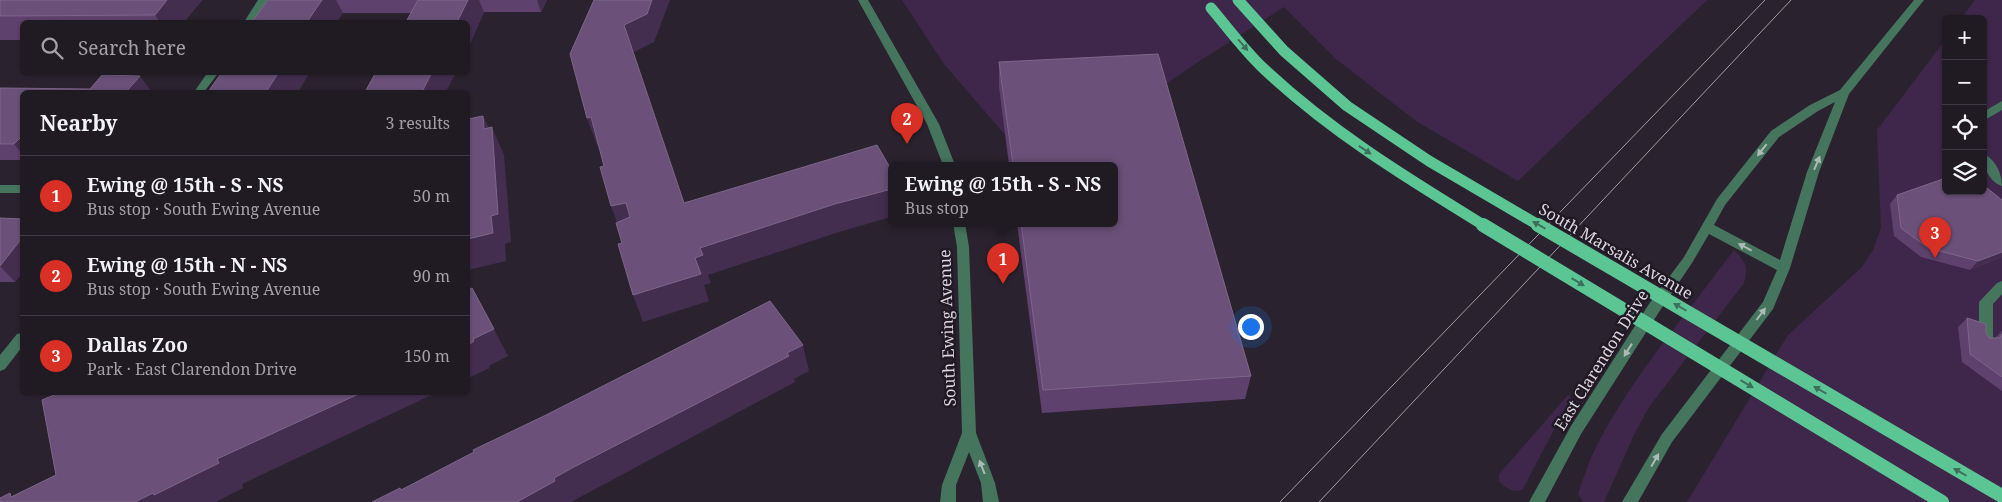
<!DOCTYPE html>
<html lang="en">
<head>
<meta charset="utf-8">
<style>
	:root { --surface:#201a23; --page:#2d2730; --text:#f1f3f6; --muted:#a2a1a6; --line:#3d3841; --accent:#d93025 }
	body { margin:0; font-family:"Noto Serif",serif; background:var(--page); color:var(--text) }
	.controls { position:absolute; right:15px; top:15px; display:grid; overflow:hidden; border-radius:8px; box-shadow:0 1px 4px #0004 }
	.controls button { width:45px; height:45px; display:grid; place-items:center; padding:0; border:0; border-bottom:1px solid var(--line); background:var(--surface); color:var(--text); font:25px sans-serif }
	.you { position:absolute; left:1250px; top:326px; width:18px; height:18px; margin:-12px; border:4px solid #fff; border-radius:50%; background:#1a73e8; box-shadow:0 0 0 8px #1a73e833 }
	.badge { display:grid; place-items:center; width:32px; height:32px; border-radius:50%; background:var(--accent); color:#fff; font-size:16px; font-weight:700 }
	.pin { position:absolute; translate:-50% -41px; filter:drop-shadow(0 1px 2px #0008) }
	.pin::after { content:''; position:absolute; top:26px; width:18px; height:15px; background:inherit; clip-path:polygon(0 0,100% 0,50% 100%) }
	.popup { position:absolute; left:888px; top:162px; width:230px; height:65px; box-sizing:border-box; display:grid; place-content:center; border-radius:8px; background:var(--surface); filter:drop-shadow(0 1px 4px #0005); font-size:16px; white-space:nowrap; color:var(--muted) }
	.popup b { font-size:19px; color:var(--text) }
	.popup::after { content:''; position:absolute; left:50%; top:100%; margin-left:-10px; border:10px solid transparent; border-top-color:var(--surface) }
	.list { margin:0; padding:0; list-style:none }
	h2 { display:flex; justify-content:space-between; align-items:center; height:65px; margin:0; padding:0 20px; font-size:21px }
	h2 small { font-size:16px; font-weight:400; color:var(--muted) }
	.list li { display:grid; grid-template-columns:32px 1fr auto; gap:15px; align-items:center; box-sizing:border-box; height:80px; padding:0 20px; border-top:1px solid var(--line) }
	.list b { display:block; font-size:19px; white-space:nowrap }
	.list p { margin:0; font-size:16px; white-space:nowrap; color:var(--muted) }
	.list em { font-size:16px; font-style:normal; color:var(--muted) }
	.icon { flex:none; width:28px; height:28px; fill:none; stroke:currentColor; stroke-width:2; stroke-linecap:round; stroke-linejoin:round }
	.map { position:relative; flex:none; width:2002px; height:502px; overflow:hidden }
	.search { position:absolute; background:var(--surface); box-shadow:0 1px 4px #0004; left:20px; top:20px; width:450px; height:55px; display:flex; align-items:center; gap:12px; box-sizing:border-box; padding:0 18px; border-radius:8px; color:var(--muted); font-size:19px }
	.panel { position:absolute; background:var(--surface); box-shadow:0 1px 4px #0004; left:20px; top:90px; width:450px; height:305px; border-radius:8px }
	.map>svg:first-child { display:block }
</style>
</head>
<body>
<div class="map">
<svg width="2002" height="502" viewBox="0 0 2002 502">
	<rect width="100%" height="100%" fill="#2a232f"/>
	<path fill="#3e274a" d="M902,0H1707L1518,181L1416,121L1336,59L1284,7L1198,62L1048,165H1031L944,64Z
		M1975,0H2002V502H1687L1788,335L1862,267L1873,250L1881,228L1877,130L1946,39V191H1983V19H1961Z
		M1734,250C1745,262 1749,266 1744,283L1649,407L1634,435L1604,502H1583L1578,494C1582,482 1586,470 1591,458C1624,386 1686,315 1734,250Z
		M1568,395L1571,397L1523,489C1513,494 1506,488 1499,481V474Z"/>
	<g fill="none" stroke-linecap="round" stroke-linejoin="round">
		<path fill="#46755e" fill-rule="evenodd" d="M258,0H268L254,22H244Z
			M858,0H868L939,124L955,165H943L927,124Z
			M1914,0H1924L1849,94L1819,172L1790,268L1773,309L1672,442L1638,502H1622L1662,434L1763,302L1777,270L1709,234L1692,263L1659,312L1581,434L1545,502H1529L1571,426L1649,304L1684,257L1717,199L1771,131L1810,105L1840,90ZM1835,102L1807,172L1780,260L1714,225L1725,205L1779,137L1818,111Z
			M208,72H219L204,92H194Z
			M2002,101V110L1983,121V112Z
			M1983,154C1996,159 2002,174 2002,186C1989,182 1983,166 1983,154Z
			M0,185H22V193H0Z
			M953,223H965L969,247L976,433L995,483L999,502H983L981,483L969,452L956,485V502H940L942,485L962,433L957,247Z
			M2002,281V294L1993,304V340L1991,344L1986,345L1981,344L1979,340V302L1997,283Z
			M22,333V347L5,369L0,371V355L17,334Z"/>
		<path stroke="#a29ca5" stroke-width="1" d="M1280,502L1765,0
			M1319,502L1791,0"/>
		<path stroke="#5cc594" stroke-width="11" d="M1238,0L1284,51L1347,106L1429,161L1540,226
			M1211,8C1228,28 1244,50 1263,68C1331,132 1407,178 1485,226"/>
		<path stroke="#5cc594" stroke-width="14" d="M1483,225L1942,502
			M1538,225L2002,496"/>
	</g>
	<path fill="#5e416d" d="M0,0H202L184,22H22V40H0Z
		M268,0H547L541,12H484L468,48V22L411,13H343Z
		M1158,54L1251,376L1245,399L1042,413L1017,223H1114V165H1009L999,87V62Z
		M0,88L151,91L150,92H22V160H0Z
		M1897,195L2002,200V257L1970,270L1921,257L1894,236L1890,204Z
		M0,218L22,219V273L15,282H0Z
		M1967,318L1986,333L1989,338H1995L2002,331V391L1962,362L1958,327Z"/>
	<path fill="#432e4f" d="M167,0H202L184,22H160L155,15Z
		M322,0H336L343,13L337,22H307Z
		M468,0H479L484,12L468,48V22H457Z
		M537,0H547L541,12Z
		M652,0H670L654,42L632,53L624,25Z
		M279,72H310L298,92H266Z
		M432,72H456L446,92H422Z
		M140,76L151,91L150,92H126Z
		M483,116L493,136L492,127L504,155L511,242L505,244L506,261L468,270V239L491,216Z
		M591,117L601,145H597L587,118Z
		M21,137L22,139V154L14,144Z
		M892,186V214L890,215L891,217L839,232L708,275L711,283L704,285L709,301L643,322L633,295L695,258L700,248Z
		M626,203L635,230L621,234L611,206Z
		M22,238V273L15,282L0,266Z
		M2002,252V257L1970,270L1978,261Z
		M472,288L508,356L489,366L490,368L468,378V345L473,339Z
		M803,345L809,371L794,379L795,382L571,502H517L554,478Z
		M363,392H438L242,484L243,488L216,502H135L217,459Z"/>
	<path fill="#6b5179" stroke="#7d6689" d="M0,0H167L155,15L0,16Z
		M268,0H322L307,22H252Z
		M418,0H468L457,22H406Z
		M594,0H652L647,14L624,25L684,203L877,145L892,171V186L886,188L888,190L835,204L700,248L703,255L695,258L701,274L633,295L618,244L622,243L616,223L630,217L626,203L611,206L600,167L604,166L591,117L587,118L570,54Z
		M1158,54L1251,376L1043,390L1021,223H1114V165H1013L999,62Z
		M222,72H279L266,92H208Z
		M376,72H432L422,92H365Z
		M102,75L140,76L126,92H22V137H21L14,144H0V88L90,89Z
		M483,116L484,129L492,127L498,214L491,216L493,233L468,239V119Z
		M1943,179L1946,180V191H1983V187L1987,188L2002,200V252L1978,261L1928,248L1901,228L1897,195Z
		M0,218L22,219V238L0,266Z
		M472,288L494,329L473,339L474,341L468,345V290Z
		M770,301L803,345L787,353L789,356L574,467L554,478L555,481L517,502H372L400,488L401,490L474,452L473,450L546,415Z
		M1967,318L1986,324V333L1989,338H2000L2002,334V377L1970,354Z
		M61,392H363L217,459L219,463L154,495L153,493L135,502H0V498L10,493L11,497L56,475L42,400Z"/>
	<defs><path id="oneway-solid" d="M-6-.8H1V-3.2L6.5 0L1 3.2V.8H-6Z" transform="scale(1.25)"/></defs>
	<g fill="#3e6f5c">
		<use href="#oneway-solid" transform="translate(1243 45) rotate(49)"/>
		<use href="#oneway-solid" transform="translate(1365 150) rotate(34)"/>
		<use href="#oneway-solid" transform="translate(1539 225) rotate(-150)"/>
		<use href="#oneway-solid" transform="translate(1578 282) rotate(31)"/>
		<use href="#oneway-solid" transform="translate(1680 307) rotate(-150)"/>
		<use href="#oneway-solid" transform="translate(1747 384) rotate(31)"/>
		<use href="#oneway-solid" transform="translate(1820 390) rotate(-150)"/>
		<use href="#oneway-solid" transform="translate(1960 472) rotate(-150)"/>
	</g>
	<g fill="#afbab8">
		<use href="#oneway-solid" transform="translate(1762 150) rotate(128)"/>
		<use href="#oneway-solid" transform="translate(1817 163) rotate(-67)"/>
		<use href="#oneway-solid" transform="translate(1745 247) rotate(-152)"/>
		<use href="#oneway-solid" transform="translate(1761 314) rotate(-53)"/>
		<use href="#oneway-solid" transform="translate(1628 350) rotate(122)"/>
		<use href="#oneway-solid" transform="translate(1655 460) rotate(-60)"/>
		<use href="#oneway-solid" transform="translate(982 467) rotate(-111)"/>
	</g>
	<g text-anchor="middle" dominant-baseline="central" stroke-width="5" stroke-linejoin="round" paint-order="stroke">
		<g font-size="16" fill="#dcd7df" stroke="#211925">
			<text transform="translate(1616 251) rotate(30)">South Marsalis Avenue</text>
			<text transform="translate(947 328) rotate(-92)">South Ewing Avenue</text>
			<text transform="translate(1601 360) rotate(-58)">East Clarendon Drive</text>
		</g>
	</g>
</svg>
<div class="controls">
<button>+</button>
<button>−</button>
<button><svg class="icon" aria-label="locate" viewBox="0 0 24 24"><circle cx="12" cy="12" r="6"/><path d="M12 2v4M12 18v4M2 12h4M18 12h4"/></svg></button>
<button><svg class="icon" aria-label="layers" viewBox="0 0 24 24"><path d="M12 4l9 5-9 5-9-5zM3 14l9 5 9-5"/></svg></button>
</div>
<div class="you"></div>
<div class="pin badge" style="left:1003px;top:284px">1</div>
<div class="popup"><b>Ewing @ 15th - S - NS</b>Bus stop</div>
<div class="pin badge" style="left:907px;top:144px">2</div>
<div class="pin badge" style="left:1935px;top:258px">3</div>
<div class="search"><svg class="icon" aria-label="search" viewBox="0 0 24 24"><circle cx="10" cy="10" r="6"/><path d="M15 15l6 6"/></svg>Search here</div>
<section class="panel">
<h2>Nearby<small>3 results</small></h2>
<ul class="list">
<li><span class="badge">1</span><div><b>Ewing @ 15th - S - NS</b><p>Bus stop · South Ewing Avenue</p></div><em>50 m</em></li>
<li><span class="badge">2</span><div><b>Ewing @ 15th - N - NS</b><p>Bus stop · South Ewing Avenue</p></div><em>90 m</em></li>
<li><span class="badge">3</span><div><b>Dallas Zoo</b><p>Park · East Clarendon Drive</p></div><em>150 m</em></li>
</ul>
</section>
</div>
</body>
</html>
